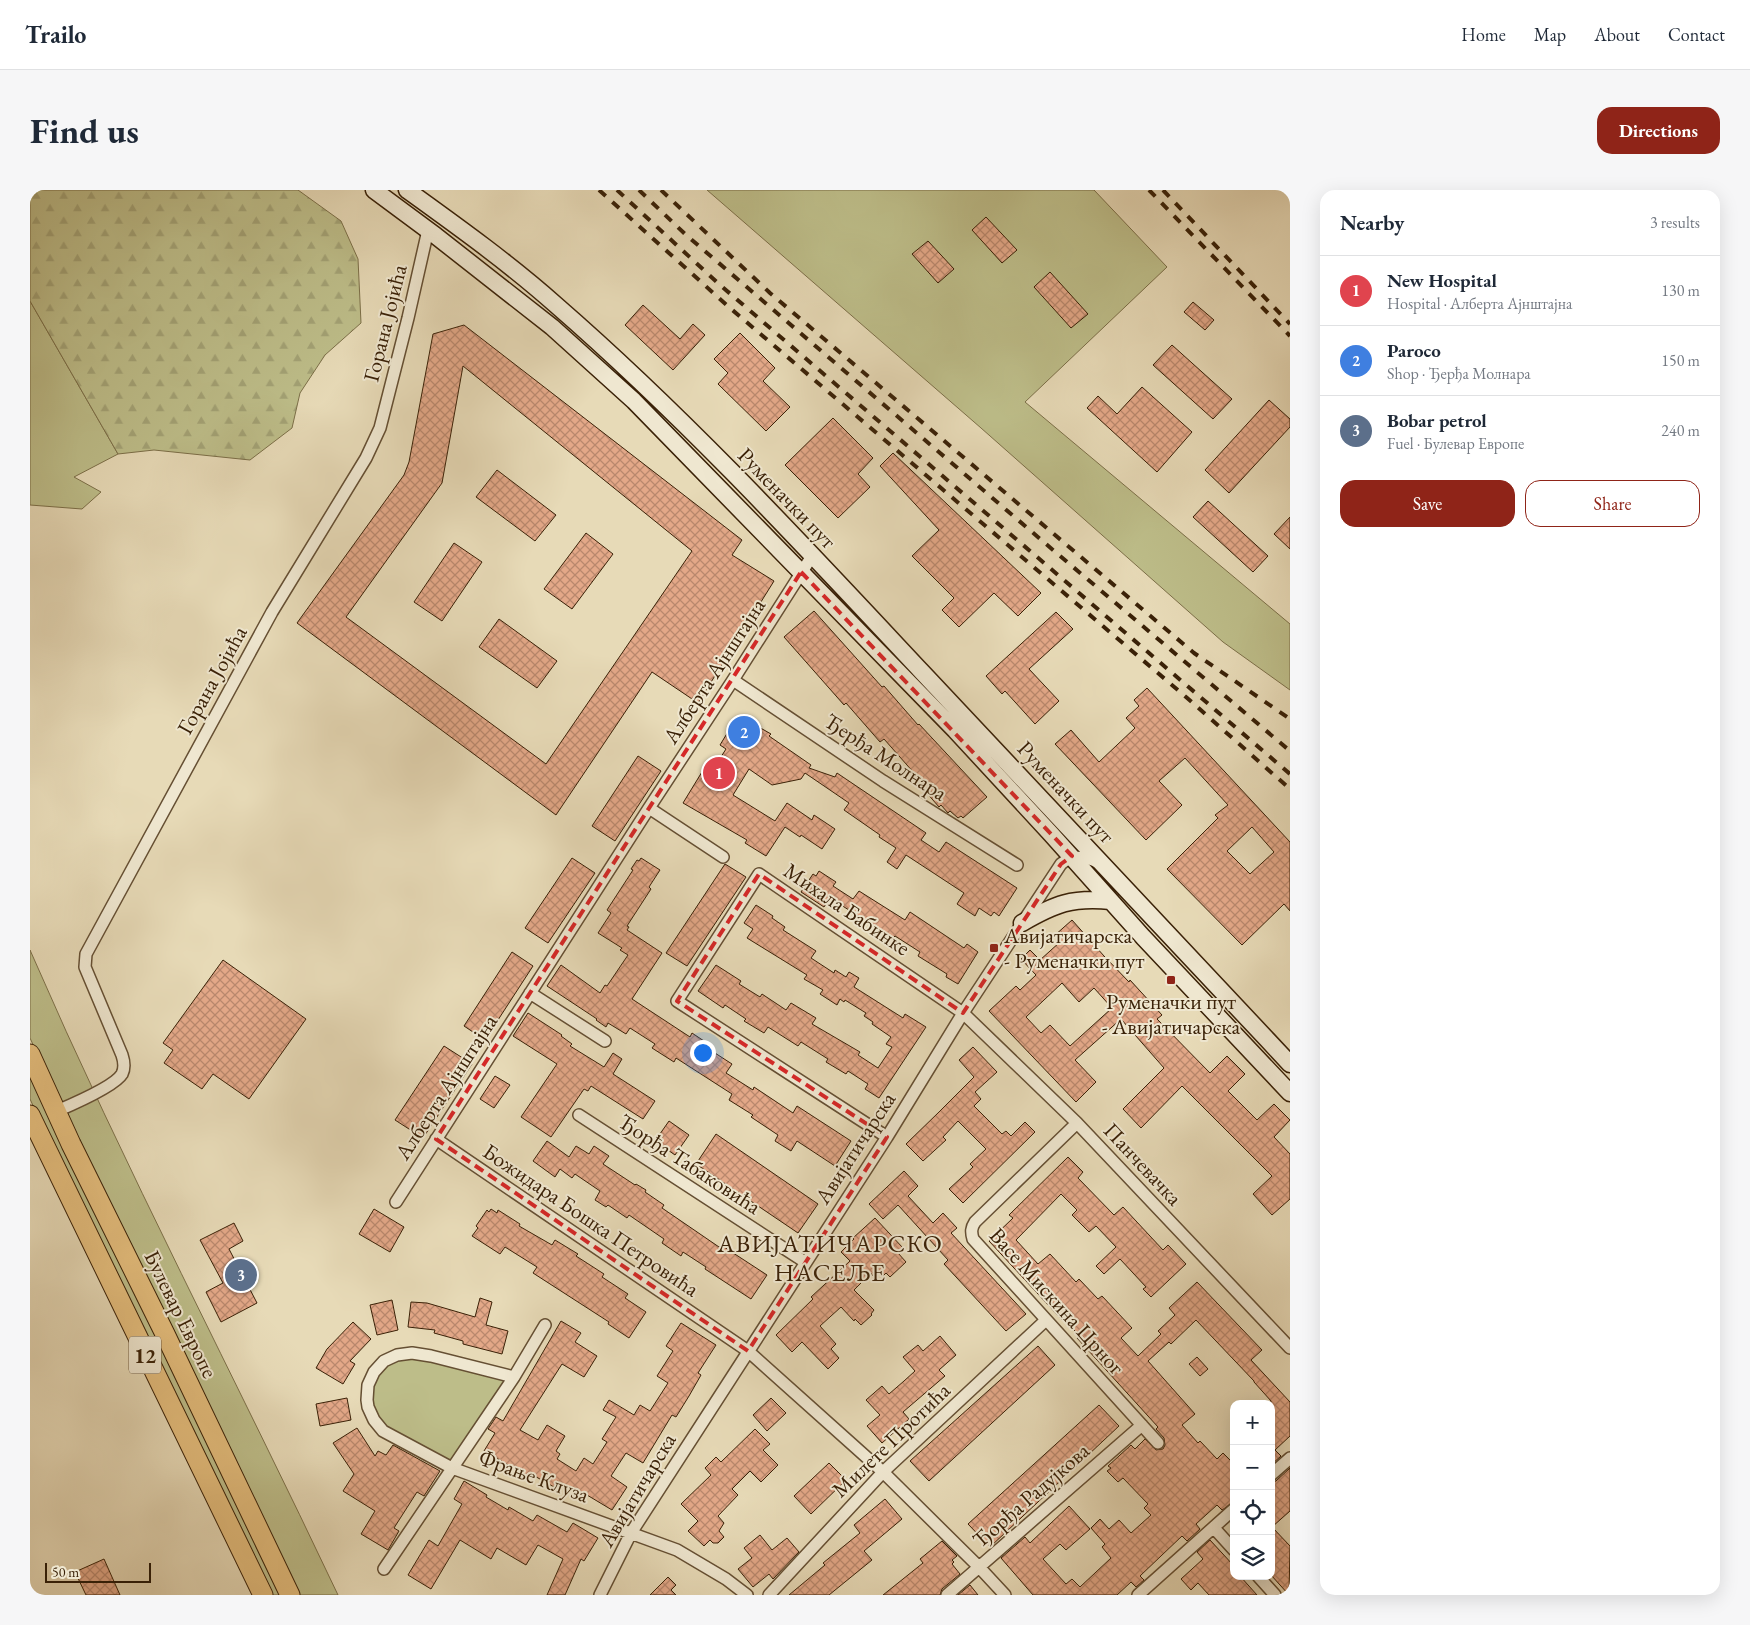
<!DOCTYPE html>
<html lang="en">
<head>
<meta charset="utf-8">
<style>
	:root { --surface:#fff; --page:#f6f6f7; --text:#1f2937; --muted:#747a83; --line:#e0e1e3; --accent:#8f2418 }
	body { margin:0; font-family:"EB Garamond",serif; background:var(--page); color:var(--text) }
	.controls { position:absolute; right:15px; bottom:15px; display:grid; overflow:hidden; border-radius:10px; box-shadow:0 5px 20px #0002 }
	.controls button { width:45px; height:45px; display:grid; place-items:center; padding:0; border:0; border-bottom:1px solid var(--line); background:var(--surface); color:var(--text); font:25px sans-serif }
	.scale { position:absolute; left:15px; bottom:12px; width:106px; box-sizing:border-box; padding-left:5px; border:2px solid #3a2107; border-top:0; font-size:14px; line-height:18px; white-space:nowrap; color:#3a2107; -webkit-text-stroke:4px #efe7d0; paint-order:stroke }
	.you { position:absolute; left:672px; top:862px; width:18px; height:18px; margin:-12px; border:4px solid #fff; border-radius:50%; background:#1a73e8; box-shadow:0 0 0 8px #1a73e833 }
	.badge { display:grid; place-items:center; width:32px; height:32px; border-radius:50%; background:var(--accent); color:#fff; font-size:16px; font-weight:700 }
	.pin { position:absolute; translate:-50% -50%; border:2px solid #fff; box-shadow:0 1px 5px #0006 }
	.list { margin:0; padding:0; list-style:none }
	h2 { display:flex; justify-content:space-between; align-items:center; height:65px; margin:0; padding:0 20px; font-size:21px }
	h2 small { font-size:16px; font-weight:400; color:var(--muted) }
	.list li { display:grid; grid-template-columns:32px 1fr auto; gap:15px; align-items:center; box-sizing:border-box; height:70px; padding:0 20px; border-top:1px solid var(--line) }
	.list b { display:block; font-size:19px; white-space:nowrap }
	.list p { margin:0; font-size:16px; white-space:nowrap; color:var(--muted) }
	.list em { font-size:16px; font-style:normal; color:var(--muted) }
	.actions { display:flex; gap:10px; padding:15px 20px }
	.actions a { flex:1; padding:11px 0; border:1px solid var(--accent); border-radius:15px; text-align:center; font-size:18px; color:var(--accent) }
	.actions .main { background:var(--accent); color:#fff }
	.icon { flex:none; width:28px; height:28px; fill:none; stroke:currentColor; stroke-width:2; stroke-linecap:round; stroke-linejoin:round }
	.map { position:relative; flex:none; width:1260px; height:1405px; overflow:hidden; border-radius:15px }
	header { display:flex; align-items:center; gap:30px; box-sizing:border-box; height:70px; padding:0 25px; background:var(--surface); border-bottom:1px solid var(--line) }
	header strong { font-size:24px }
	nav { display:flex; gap:28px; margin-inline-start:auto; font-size:18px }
	.intro { display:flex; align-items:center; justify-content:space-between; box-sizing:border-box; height:120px; padding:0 30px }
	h1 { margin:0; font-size:35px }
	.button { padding:12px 22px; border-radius:15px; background:var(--accent); color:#fff; font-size:18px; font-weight:700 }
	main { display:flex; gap:30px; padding:0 30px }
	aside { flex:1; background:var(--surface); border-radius:15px; box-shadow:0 5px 20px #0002 }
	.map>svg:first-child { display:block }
</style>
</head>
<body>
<header>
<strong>Trailo</strong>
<nav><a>Home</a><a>Map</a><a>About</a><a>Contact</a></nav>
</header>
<div class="intro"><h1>Find us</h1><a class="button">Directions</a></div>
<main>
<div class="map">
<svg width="1260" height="1405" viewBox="0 0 1260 1405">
	<defs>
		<pattern id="forest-firs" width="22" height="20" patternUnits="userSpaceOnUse" patternTransform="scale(1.25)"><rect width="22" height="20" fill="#bdbd89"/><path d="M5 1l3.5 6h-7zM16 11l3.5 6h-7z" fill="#a3a275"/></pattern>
		<pattern id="building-cross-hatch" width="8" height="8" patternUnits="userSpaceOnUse" patternTransform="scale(1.25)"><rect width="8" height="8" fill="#e3a888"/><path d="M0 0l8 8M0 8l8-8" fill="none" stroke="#b9886d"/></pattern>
	</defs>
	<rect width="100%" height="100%" fill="#e7dab7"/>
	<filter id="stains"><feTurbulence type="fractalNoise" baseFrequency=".004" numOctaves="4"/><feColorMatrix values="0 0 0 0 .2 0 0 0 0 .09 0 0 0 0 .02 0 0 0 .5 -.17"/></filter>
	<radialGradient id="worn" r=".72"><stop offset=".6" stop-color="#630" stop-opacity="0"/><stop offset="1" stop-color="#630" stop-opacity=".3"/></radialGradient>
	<path fill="#bdbd89" stroke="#7c6f48" d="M677,0H1064L1137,77L995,212L1260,434V500L1193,452L951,238Z
		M0,111L88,264L44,287L71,302L52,319L0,315Z
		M0,760C95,979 206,1189 308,1405H269L42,940L0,848Z
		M0,883L252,1405H240L18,948L0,909Z
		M367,1165L484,1187L422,1278L348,1236L338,1195Z"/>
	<path fill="url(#forest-firs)" stroke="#7c6f48" d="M0,0H268L311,31L328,69L331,133L295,165L270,203L262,238L220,270L124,260L88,264L0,111Z"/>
	<path fill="url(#building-cross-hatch)" stroke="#3a2107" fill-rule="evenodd" d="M956,27L987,60L972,73L942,40Z
		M898,51L924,79L908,93L882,64Z
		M1020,82L1058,124L1041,138L1004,97Z
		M1163,112L1184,130L1175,140L1154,122Z
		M613,115L650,149L663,134L675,145L643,180L595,135Z
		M434,135L712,350L702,365L744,391L668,513L622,482L526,625L267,433L374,285L379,272L403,144ZM433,176L662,361L516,574L316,427L412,293Z
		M710,143L745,178L733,191L760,217L736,241L688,194L698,183L684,169Z
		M1142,155L1202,209L1183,229L1123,175Z
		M1112,197L1162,242L1127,282L1057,218L1068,206L1087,224Z
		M1239,210L1260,229V237L1199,303L1175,280Z
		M803,228L843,268L828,284L840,297L808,328L755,275Z
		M863,263L1011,403L988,426L964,403L929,437L912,420L924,408L882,366L909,340L850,276Z
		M467,280L526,325L505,351L446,307Z
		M1178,311L1238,366L1223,382L1163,327Z
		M1260,327V359L1244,344Z
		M556,343L583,364L542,419L514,399Z
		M424,353L452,372L412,431L384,412Z
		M784,421L852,497L854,496L888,535L889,534L957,607L933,628L931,626L928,628L920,621L918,623L911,615L909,617L889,594L892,592L854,549L850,552L816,513L814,515L754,447Z
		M1026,422L1043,439L999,479L1029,511L1005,534L975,501L972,504L956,486Z
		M469,429L527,471L507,498L449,457Z
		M1117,498L1260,652V721L1254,714L1212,755L1137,679L1188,628L1185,625L1198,615L1155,568L1129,591L1152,615L1116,650L1025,554L1041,540L1069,572L1105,538L1096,528L1109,516L1104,510ZM1222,637L1244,662L1220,684L1197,661Z
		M713,528L741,544L739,546L781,575L779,578L805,587L807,583L896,643L891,650L909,662L916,652L987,698L969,726L964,722L961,726L949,718L945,726L927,714L934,703L876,665L867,679L857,672L866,658L849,647L850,645L814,620L819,613L775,583L771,589L742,595L719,579L703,605L745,631L757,613L782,630L784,625L805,639L792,659L771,645L770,647L755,637L736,666L715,653L717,650L653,613L675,577L682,581L696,559L690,555L704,532L708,529Z
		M608,566L631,581L585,651L562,636Z
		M542,668L565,683L518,753L495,738Z
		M611,668L630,680L619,697L621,699L597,736L599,737L597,740L632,763L602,809L660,847L662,843L674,851L671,854L702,874L696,883L723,900L724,897L763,923L767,916L821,951L805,976L767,951L761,961L745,951L748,945L721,927L723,925L699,910L702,904L646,868L644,872L622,858L625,854L600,838L596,844L578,833L576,837L566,830L567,829L517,796L531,775L570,803L575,795L577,796L598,765L590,760L592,758L568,743L581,723L577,720L603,680L601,679L607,670L609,671Z
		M695,674L716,687L657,776L636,763Z
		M789,681L806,692L803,696L823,709L829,701L875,730L880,722L934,758L937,754L948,762L928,794L916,787L917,784L888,766L890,762L865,746L863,748L800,708L794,717L771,702L783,684L786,686Z
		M726,715L743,726L742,728L755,737L753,740L786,761L781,768L804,783L805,780L816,787L819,782L829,788L824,797L873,828L875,824L896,837L849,908L835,899L838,894L818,881L816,884L796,872L798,869L771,852L768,856L738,837L734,843L714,831L716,829L695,815L693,818L668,801L686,775L711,791L709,794L730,807L732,804L756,820L761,813L786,828L782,834L830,862L828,865L848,878L862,857L856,854L861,847L842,834L843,832L834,826L836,823L815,810L814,812L810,809L807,815L790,804L793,800L774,789L777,785L717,748L723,739L714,733Z
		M1042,730L1074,766L1099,792L1100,790L1132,825L1127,829L1180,883L1197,866L1215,884L1198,901L1227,930L1244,914L1260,930L1244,947L1260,964V1009L1242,1025L1223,1004L1242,986L1152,896L1111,938L1093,919L1134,878L1091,829L1045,870L1066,892L1046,912L959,821L986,796L990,800L1006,785L991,769L1000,760L1010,770L1030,752L1024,746ZM1032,793L1049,812L1064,798L1082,818L1040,856L1020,835L1011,843L996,827Z
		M482,762L503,776L455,850L434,836Z
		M193,770L276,829L219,909L183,884L172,899L134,873L143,860L133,853Z
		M498,823L532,845L531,846L542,854L540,856L574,877L583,863L592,869L583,884L625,911L613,929L561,896L558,901L554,899L521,947L491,927L527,874L483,846Z
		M414,856L442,874L393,948L365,930Z
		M943,857L967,882L945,902L951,909L944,916L972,944L976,941L981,946L995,932L1005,942L933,1013L919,999L943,977L940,974L956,959L928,931L913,947L916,950L893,971L876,954L909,922L944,887L929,870Z
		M465,886L480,895L464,918L450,909Z
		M639,931L659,945L645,965L625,951Z
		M686,944L788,1014L768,1043L666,974Z
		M517,951L539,967L546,956L559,964L564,956L579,966L573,974L605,995L606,994L616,1000L615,1002L634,1015L632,1018L689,1057L691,1055L737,1085L721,1109L675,1079L676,1077L653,1062L651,1066L632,1053L634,1049L599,1025L597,1028L578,1015L576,1017L565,1010L570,1001L545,984L542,988L530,979L525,987L503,971Z
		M1038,967L1053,982L1048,988L1084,1025L1093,1017L1133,1060L1138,1055L1156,1074L1121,1107L1113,1099L1116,1097L1090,1069L1074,1084L1066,1076L1086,1057L1066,1036L1059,1042L1042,1025L1047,1020L1031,1004L986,1050L1008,1074L1020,1064L1046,1092L1049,1089L1068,1109L1072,1106L1102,1138L1091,1148L1108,1166L1131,1144L1128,1141L1145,1125L1139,1118L1167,1092L1232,1160L1221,1170L1260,1212V1246L1245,1260L1251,1266L1241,1275V1211L1224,1192V1191L1166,1130L1141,1154L1139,1152L1118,1171L1165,1224L1152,1235L1168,1253L1170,1251L1187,1269L1193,1263L1204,1274V1312L1192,1320L1187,1315L1166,1334L1170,1339L1157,1351L1152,1346L1110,1386L1114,1390L1106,1397L1101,1392L1087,1405H1003L971,1368L995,1347L1000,1353L1039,1316L1060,1339L1036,1360L1030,1354L1013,1369L1036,1394L1042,1389L1050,1397L1081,1368L1072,1357L1075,1354L1061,1338L1070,1329L1079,1339L1089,1330L1101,1343L1121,1325L1114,1318L1118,1314L1093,1288L1088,1292L1077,1281L1081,1278L1078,1276L1101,1255L1105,1259L1115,1249L1126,1260L1133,1259L1135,1255L1134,1248L1126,1239L1128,1237L1047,1148L1050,1146L1034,1130L1033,1131L959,1051L983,1028L979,1025Z
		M874,981L888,996L878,1006L903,1033L913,1023L927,1038L921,1043L996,1124L976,1141L914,1074L918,1070L868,1015L853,1029L839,1014Z
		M344,1019L374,1037L360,1062L329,1044Z
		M461,1019L467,1023L468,1020L490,1034L489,1036L522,1055L525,1050L548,1064L546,1066L574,1084L572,1087L598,1104L595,1108L616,1122L599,1148L578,1134L579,1132L503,1083L507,1077L475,1057L470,1064L442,1046L448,1038L446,1036L457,1020L459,1022Z
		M845,1028L873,1058L868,1063L876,1072L860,1087L856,1083L852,1087L848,1082L843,1086L841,1083L824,1100L844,1120L841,1124L842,1125L831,1135L825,1129L824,1131L811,1117L790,1136L806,1154L801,1159L809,1168L798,1179L772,1152L762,1162L746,1145L783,1109L781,1107L820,1071L811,1062L824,1049L823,1048Z
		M204,1033L213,1051L199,1059L227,1113L191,1132L176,1102L193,1093L170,1050Z
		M450,1108L462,1112L456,1135L478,1141L472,1164L433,1154V1151L404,1143L405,1140L378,1137L381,1112L397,1113L445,1127Z
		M362,1110L368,1140L347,1145L340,1115Z
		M531,1131L551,1143L545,1152L567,1166L554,1187L532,1174L490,1240L508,1250L517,1235L535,1246L526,1261L530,1264L527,1269L546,1281L554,1268L563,1274L577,1252L572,1249L586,1227L573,1220L579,1210L604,1225L610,1215L620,1221L638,1193L627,1186L643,1161L636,1156L651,1133L686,1155L668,1183L671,1185L659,1206L646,1227L642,1225L613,1273L596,1263L581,1286L597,1297L582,1320L557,1305L555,1309L527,1291L524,1297L501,1284L499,1287L454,1261L465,1243L458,1239L466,1227L473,1231Z
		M323,1132L341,1149L320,1171L325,1174L313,1194L286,1178L297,1159Z
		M910,1146L926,1165L909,1180L915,1186L873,1222L879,1229L852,1253L837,1236L850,1225L836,1210L852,1196L859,1204L874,1191L885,1181L873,1167L888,1155L893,1161Z
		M1008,1156L1025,1175L899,1291L880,1271Z
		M1167,1167L1178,1179L1170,1186L1159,1174Z
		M317,1208L321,1230L290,1236L286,1214Z
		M741,1208L756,1223L737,1241L723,1225Z
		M1069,1215L1089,1236L960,1357L938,1334Z
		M327,1238L345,1266L348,1261L356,1265L363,1255L410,1281L394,1306L387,1302L364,1338L369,1341L358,1360L331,1344L345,1321L313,1301L324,1284L303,1253Z
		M725,1239L740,1254L733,1260L748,1275L731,1292L720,1281L702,1299L708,1305L688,1326L694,1333L689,1341L694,1347L688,1353H683L680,1350L674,1356L658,1341L668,1331L651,1314L681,1285L675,1278L686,1267L691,1272Z
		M799,1273L816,1290L781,1324L764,1306Z
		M1260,1278V1321L1242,1337L1260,1356L1259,1405L1241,1385V1292L1246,1291Z
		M434,1291L457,1305L456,1307L478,1320L479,1317L503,1331L507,1325L537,1342L543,1333L568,1348L554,1371L551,1369L535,1405H517L533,1369L508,1355L496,1375L467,1358L461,1369L430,1350L401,1399L378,1385L399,1350L408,1356L432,1314L424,1309Z
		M855,1309L872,1329L834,1361L842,1370L799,1405H759L795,1375L793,1373L830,1343L824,1335Z
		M730,1345L742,1360L757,1348L769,1362L743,1389L739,1384L723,1397L708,1379L722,1368L714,1358Z
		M1180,1350L1204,1376V1386H1210L1227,1405H1179L1168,1393L1161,1400L1151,1389L1173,1369L1167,1362Z
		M912,1351L927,1366L922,1370L924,1372L922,1374L930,1384L912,1399L910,1405H853L893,1373L890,1369Z
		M74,1369L90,1405H56L45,1382Z
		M638,1387L646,1395L641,1400L646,1405H620Z
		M940,1395L948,1405H928Z"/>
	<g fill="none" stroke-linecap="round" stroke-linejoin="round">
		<g stroke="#654f33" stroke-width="14">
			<path id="minor" d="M703,490L853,591L987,675
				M619,618L693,667
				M500,803L575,851
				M27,921C41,915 85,896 92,884C95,878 94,871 92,865L55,777L56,764L242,422L336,268L350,238L378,128L398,40
				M549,925L775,1072
				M1047,933L945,1032C941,1038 941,1042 943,1049L1128,1253
				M857,947L647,811L729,684L933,823L1047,933L1260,1158
				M406,949L718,1161L853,1282L949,1377L975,1405
				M366,1012L619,618L703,490L782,366
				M484,1187L401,1166L382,1163L367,1165L354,1171L344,1182L338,1195L337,1210L338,1217L344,1230L353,1241L422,1278L647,1360L696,1389L717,1405
				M1241,1285L1260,1268
				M1184,1338L1204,1360
				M354,1379L484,1187L515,1135
				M1228,1386L1245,1405
				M570,1405L601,1343L857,947L933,823L1031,674C1042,664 1055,666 1069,673
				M739,1405L853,1282L1016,1130
				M917,1405L1112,1235
				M1108,1405L1204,1319"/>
		</g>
		<g stroke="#3a2107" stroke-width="19">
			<path id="secondary" d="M344,0L406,46L522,137L604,211L925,540L1021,644L1113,747L1260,903
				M377,0C427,36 480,74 526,115C656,228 774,356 892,482C1015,613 1138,743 1260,874
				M992,733C1025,714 1042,707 1081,711"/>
		</g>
		<g stroke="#3a2107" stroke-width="21">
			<path id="primary" d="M0,864L41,954L135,1144L260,1405
				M0,925L233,1405"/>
		</g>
		<use href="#minor" stroke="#efe7d0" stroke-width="11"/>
		<use href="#secondary" stroke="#efe7d0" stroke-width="16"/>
		<use href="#primary" stroke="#e4bd7c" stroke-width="19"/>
		<path stroke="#3a2107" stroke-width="4" stroke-dasharray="9 9" stroke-linecap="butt" d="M569,0L700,118L1156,507L1260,599
			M587,0L690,95L1260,584
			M609,0L655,44L1016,354L1260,561
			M631,0L740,103L1164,463L1260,529
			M1119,0L1260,146
			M1133,0L1260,134"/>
	</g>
	<path fill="none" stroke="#d62828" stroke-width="4" stroke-dasharray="10 6" stroke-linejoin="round" d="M771,382L1042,666L1031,674L933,823L729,684L647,811L857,947L718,1161L406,949Z"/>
	<g fill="#8f2418" stroke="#efe7d0" stroke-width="2">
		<rect x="959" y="753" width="10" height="10" rx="2.5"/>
		<rect x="1136" y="785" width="10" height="10" rx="2.5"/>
	</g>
	<g text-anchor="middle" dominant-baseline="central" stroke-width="4" stroke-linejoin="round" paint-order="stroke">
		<rect fill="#efe7d0" stroke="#705c43" stroke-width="1" x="99" y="1146.5" width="32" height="37" rx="4"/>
		<g font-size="21" font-weight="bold" fill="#3a2107">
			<text x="115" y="1165">12</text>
		</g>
		<g font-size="22" fill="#3a2107" stroke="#efe7d0">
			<text transform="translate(355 133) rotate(-76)">Горана Јојића</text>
			<text transform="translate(757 308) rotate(46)">Руменачки пут</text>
			<text transform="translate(684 481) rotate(-57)">Алберта Ајнштајна</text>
			<text transform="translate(182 490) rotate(-61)">Горана Јојића</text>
			<text transform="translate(856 567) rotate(33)">Ђерђа Молнара</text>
			<text transform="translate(1036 602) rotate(47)">Руменачки пут</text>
			<text transform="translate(817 719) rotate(34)">Михала Бабинке</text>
			<text transform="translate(416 897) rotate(-57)">Алберта Ајнштајна</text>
			<text transform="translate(825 958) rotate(-57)">Авијатичарска</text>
			<text transform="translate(660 974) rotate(33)">Ђорђа Табаковића</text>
			<text transform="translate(1113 974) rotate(47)">Панчевачка</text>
			<text transform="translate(561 1030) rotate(34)">Божидара Бошка Петровића</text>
			<text transform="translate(1027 1111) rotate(48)">Васе Мискина Црног</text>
			<text transform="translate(151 1124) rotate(64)">Булевар Европе</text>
			<text transform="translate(861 1250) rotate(-44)">Милете Протића</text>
			<text transform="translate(504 1286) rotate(20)">Фрање Клуза</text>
			<text transform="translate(607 1300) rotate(-59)">Авијатичарска</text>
			<text transform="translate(1001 1305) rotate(-41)">Ђорђа Радујкова</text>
		</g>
		<g font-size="22" fill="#3a2107" stroke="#efe7d0" text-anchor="start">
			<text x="974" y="745">Авијатичарска<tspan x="974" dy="25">- Руменачки пут</tspan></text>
			<text x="1141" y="811" text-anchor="middle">Руменачки пут<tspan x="1141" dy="25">- Авијатичарска</tspan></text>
		</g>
		<g font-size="25" letter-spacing="1" fill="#3a2107" stroke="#efe7d0">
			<text x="800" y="1053">АВИЈАТИЧАРСКО<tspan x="800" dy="29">НАСЕЉЕ</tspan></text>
		</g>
	</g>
	<rect width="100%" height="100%" filter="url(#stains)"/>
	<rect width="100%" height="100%" fill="url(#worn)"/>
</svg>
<div class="controls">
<button>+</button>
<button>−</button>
<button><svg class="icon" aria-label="locate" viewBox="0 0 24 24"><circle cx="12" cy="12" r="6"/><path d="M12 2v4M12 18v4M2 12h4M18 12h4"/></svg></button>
<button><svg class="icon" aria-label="layers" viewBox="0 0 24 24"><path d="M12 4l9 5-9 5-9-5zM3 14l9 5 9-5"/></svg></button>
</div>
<div class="scale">50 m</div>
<div class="you"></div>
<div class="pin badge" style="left:689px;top:583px;background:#e0444e">1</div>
<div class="pin badge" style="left:714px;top:542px;background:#3f7fe0">2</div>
<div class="pin badge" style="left:211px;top:1085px;background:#5c6f8a">3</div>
</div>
<aside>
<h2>Nearby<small>3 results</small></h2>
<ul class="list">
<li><span class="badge" style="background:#e0444e">1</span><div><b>New Hospital</b><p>Hospital · Алберта Ајнштајна</p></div><em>130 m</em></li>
<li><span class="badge" style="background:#3f7fe0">2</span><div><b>Paroco</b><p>Shop · Ђерђа Молнара</p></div><em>150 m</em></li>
<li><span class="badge" style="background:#5c6f8a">3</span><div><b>Bobar petrol</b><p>Fuel · Булевар Европе</p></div><em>240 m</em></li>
</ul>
<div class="actions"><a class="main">Save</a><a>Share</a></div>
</aside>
</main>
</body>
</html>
